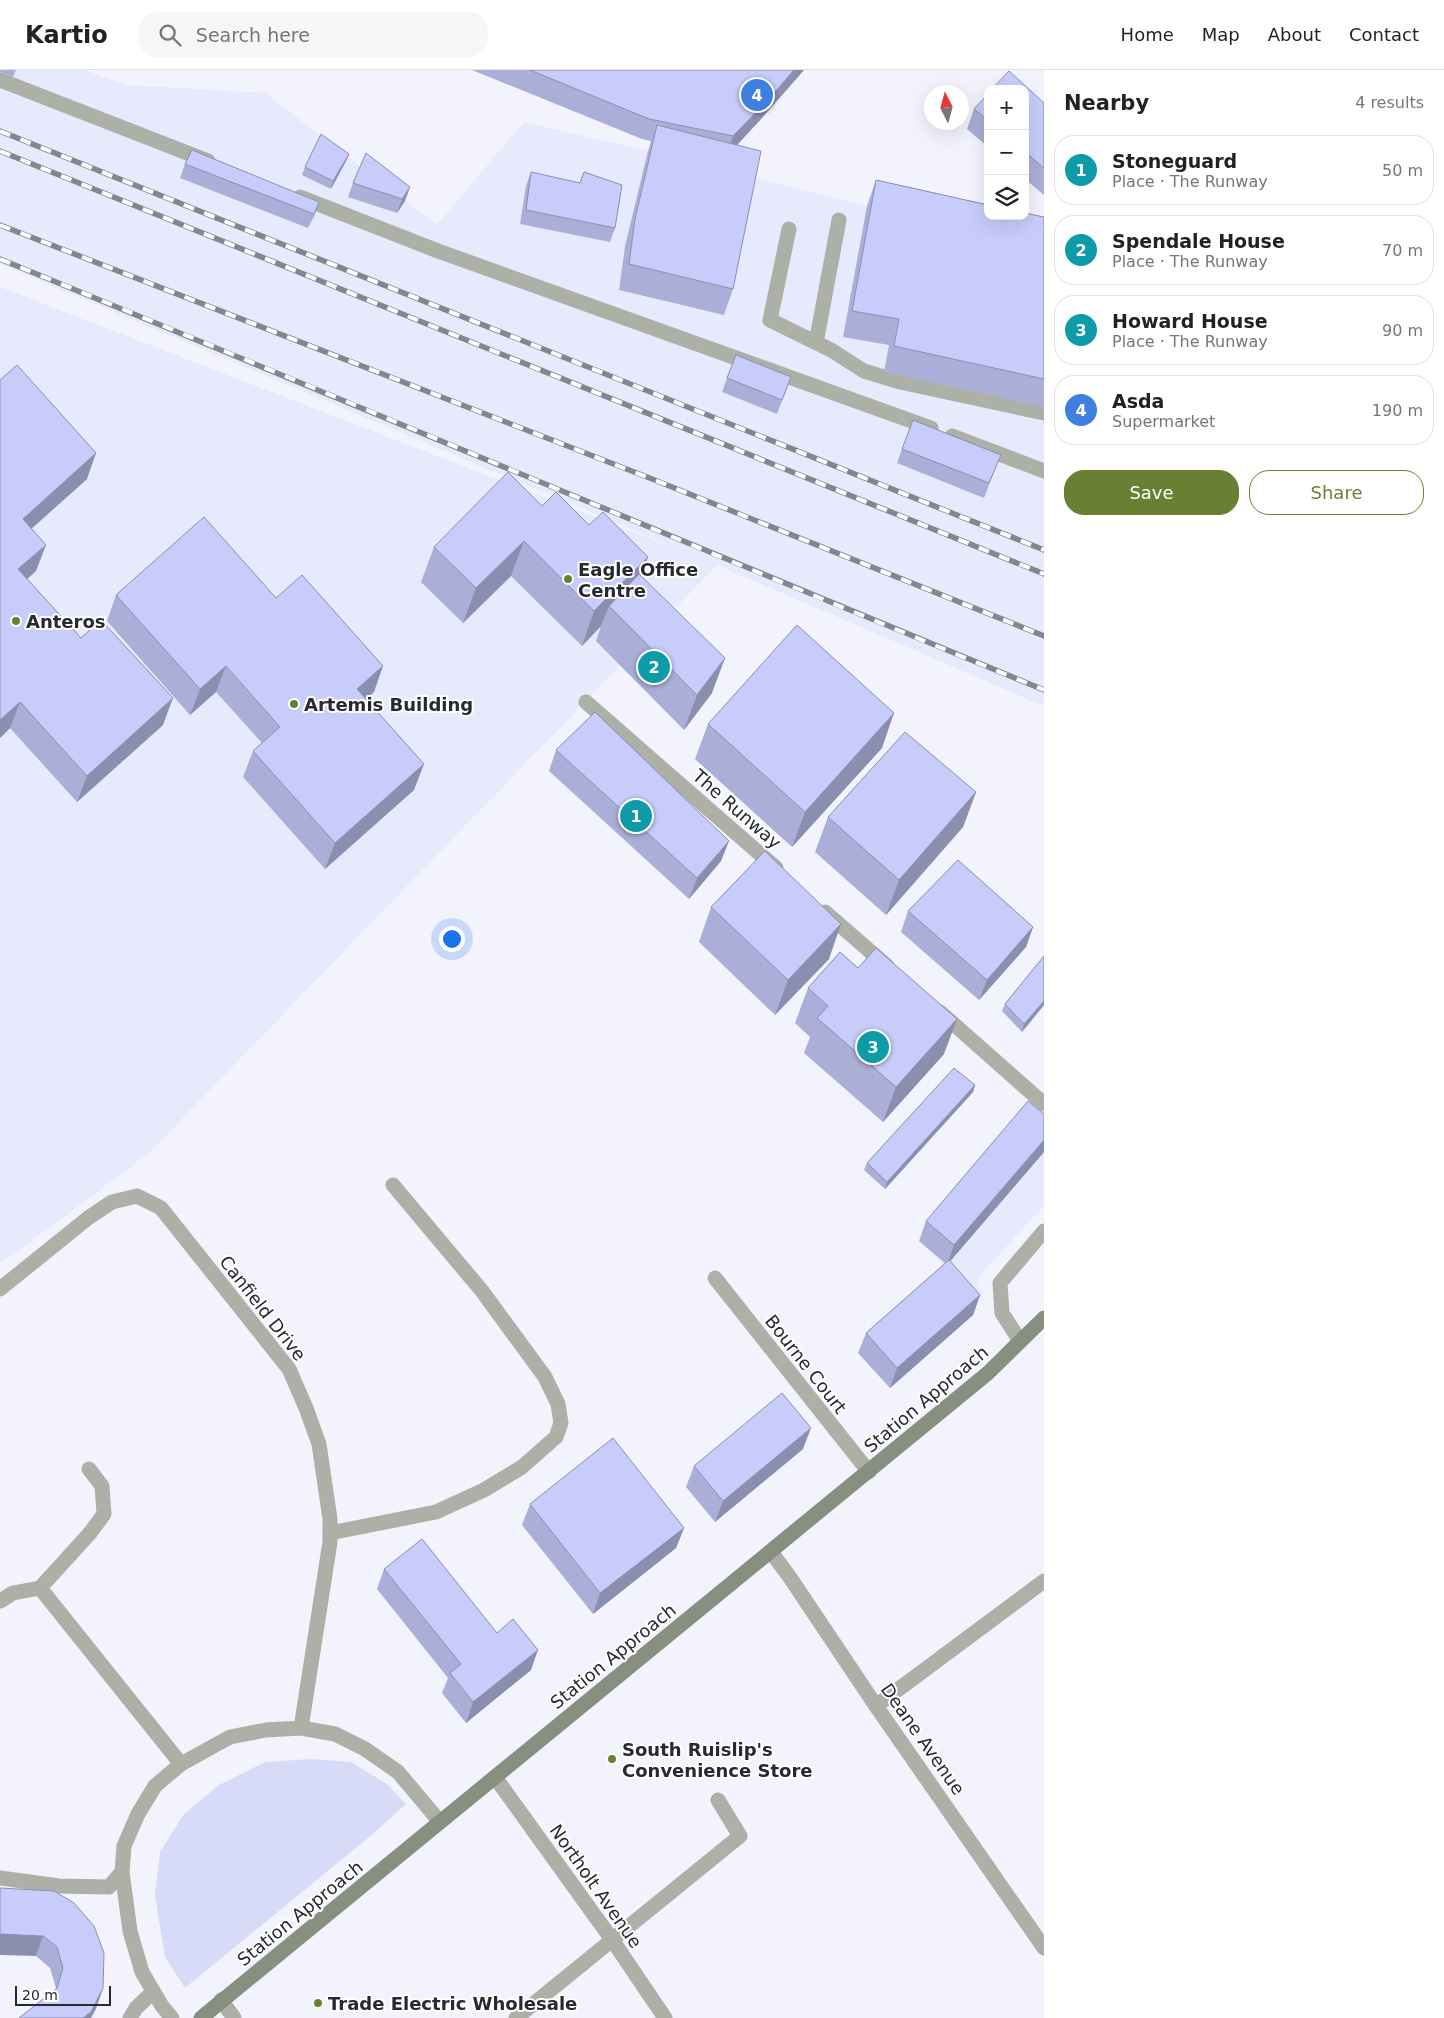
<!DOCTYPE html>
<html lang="en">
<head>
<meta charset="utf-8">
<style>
	:root { --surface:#fff; --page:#f6f6f6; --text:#222; --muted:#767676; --line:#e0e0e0; --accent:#698033 }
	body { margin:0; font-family:"DejaVu Sans",sans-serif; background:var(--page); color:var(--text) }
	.controls { position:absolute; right:15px; top:15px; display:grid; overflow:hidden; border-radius:10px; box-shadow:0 5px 20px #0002 }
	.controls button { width:45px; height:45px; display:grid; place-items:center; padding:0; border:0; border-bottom:1px solid var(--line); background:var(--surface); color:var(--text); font:25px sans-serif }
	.compass { position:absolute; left:924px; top:15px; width:45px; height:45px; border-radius:50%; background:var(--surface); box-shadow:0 5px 20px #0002; rotate:354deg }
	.scale { position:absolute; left:15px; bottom:12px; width:96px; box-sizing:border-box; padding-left:5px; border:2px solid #272830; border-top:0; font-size:14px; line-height:18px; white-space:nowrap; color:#272830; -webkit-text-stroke:4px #fff; paint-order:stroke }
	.you { position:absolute; left:451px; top:868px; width:18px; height:18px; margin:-12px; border:4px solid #fff; border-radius:50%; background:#1a73e8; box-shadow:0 0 0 8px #1a73e833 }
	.badge { display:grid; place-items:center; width:32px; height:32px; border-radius:50%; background:var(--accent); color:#fff; font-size:16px; font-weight:700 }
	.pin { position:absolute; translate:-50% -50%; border:2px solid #fff; box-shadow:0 1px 5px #0006 }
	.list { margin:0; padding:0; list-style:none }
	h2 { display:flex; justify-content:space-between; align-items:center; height:65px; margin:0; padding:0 20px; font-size:21px }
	h2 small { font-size:16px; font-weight:400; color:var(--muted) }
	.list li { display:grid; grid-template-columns:32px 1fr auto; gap:15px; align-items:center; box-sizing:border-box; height:70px; margin:0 10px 10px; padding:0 10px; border:1px solid var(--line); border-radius:20px }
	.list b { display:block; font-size:19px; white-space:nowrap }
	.list p { margin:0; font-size:16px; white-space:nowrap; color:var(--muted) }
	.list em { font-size:16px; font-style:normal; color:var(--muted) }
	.actions { display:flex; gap:10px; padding:15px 20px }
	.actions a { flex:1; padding:11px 0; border:1px solid var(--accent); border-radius:20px; text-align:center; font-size:18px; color:var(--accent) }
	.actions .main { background:var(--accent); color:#fff }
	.icon { flex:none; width:28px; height:28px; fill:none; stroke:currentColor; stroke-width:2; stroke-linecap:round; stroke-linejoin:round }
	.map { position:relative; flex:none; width:1044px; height:1948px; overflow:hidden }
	header { display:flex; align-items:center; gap:30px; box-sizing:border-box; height:70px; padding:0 25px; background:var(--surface); border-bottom:1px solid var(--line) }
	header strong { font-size:24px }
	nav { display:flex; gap:28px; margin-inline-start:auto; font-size:18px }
	.search { width:350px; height:45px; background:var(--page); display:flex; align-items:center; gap:12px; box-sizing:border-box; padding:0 18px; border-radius:20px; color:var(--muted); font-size:19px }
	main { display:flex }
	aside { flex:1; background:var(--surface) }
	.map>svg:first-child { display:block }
</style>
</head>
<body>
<header>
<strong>Kartio</strong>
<div class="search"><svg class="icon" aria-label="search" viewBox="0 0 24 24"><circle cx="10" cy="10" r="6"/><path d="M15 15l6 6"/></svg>Search here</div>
<nav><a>Home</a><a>Map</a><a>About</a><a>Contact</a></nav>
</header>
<main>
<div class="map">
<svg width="1044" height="1948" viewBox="0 0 1044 1948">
	<rect width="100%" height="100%" fill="#f2f3fd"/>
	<path fill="#e7eafc" d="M0,0H84L127,15L265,23L437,155L524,52L648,81L867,136L1044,176V636L717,495L150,1082L0,1194V217L693,485L0,194Z
		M1044,1020V1135L977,1209L984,1232L919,1171L1021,1052Z"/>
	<path fill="#d8dbf8" d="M311,1689L351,1692L387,1714L406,1734L374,1763L185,1918L165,1887L155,1825L160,1782L184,1744L219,1715L265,1692Z"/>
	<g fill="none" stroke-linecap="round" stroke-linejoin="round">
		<path stroke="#acb0a6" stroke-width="15" d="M0,10L208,91
			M300,127L438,181L931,358
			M789,159L770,250L831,280L864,301L900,312L1044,343
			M816,273L839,150
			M952,366L1044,401
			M330,1463L436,1442L484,1420L522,1397L556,1367L561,1353L558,1334L545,1307L482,1221L393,1115
			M40,1518L90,1463L104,1444L102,1416L89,1399
			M0,1531L13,1523L40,1518L181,1694
			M876,1636L1044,1511
			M130,1948L136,1938L153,1922
			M516,1948L740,1766L718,1730"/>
		<path stroke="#acb0a6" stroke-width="15" d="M586,632L776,798
			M825,842L887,896
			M940,942L1044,1034
			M715,1208L869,1402
			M0,1219L88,1148L112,1132L137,1126L161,1138L289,1299L306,1338L319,1374L330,1449V1472L301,1658
			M1020,1271L1002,1243L1000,1213L1044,1161
			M771,1482L789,1506L876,1636L1044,1878
			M495,1707L613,1871L665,1948
			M0,1808L59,1816L109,1817L122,1802
			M221,1930L234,1948
			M172,1948L162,1936L142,1902L130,1861L122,1802L124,1776L138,1744L155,1716L181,1694L230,1667L266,1660L301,1658L335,1664L365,1679L398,1702L440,1752"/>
		<path stroke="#898f80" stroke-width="15" d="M201,1948L988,1303L1044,1248"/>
		<g stroke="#84858e" stroke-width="5.5">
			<path id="rail" d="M0,61L1044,480
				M0,81L1044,504
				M0,155L647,407L1044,566
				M0,189C349,331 696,478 1044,620"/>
		</g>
		<use href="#rail" stroke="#fff" stroke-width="4" stroke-dasharray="11" stroke-linecap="butt"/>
	</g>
	<path fill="#abafd7" d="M0,0H16L13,7L0,2Z
		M472,0H804L761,49L737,75L733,219L724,245L619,220L625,176L648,81L651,71L642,69Z
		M1025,19L1044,33V125L1025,109Z
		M988,24V77L967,59L974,39Z
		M366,83L405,131L397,143L348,127L353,113Z
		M349,84L346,91L331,119L302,105L305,97Z
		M185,94L319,132L308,158L180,108Z
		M531,102L615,158L610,172L520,154L526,116Z
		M876,110L1044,147V337L884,302L889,275L843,267L867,136Z
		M791,307L777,344L722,322L727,308Z
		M0,310L87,409L31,459L36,501L27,509L81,568L163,655L77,732L10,658L0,668Z
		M902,379L995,399L984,428L897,393Z
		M542,436L589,455L648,487L641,506L712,623L684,660L596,571L601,556L582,576L511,506L463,553L421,512L434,477Z
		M116,525L276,528L374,622L366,629L414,720L325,799L243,707L253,681L262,673L216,622L190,645L107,551Z
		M708,654L882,678L792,777L695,689Z
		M556,680L721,791L689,829L549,701Z
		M976,722L963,757L886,845L815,782L828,747Z
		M711,837L829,889L775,945L699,872Z
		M908,841L1033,857L1026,877L979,930L901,862Z
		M1044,886V935L1022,962L1002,941L1005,934Z
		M858,898L944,984L883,1052L804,983L810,967L795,953L808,918Z
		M975,1015L973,1022L885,1119L864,1100L867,1093Z
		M1044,1044V1082L950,1191L980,1225L973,1245L890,1318L858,1283L866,1263L945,1193L919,1171L926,1151Z
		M803,1379L715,1452L686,1417L694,1396Z
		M530,1434L684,1458L676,1478L593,1544L522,1455Z
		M384,1499L497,1563L531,1600L466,1653L442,1623L448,1608L377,1519Z
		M54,1821L96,1939L56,1918L50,1898L36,1886Z"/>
	<path fill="#8b8faf" d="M794,0H804L761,49L726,87L733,66Z
		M349,84L346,91L331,119L333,111Z
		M410,117L405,131L397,143L402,129Z
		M319,132L314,146L308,158L314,144Z
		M96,383L87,409L13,475L23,449Z
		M524,471L511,506L463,553L476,518Z
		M46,475L36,501L9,525L18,499Z
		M648,487L635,522L609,536L601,556L582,576L594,541Z
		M725,588L712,623L684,660L697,625Z
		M226,596L216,622L190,645L200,619Z
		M383,596L374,622L347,645L357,619Z
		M173,628L163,655L77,732L87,706Z
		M20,632L10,658L0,668V650Z
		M894,643L882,678L792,777L805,742Z
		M424,694L414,720L325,799L335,773Z
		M976,722L963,757L886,845L899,810Z
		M729,771L721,791L689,829L697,808Z
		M841,854L829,889L775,945L788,910Z
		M1033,857L1026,877L979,930L987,910Z
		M1044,931V935L1022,962L1024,954Z
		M957,949L944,984L883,1052L896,1017Z
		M975,1015L973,1022L885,1119L887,1112Z
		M1044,1070V1082L947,1195L954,1175Z
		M980,1225L973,1245L890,1318L897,1298Z
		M811,1358L803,1379L715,1452L723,1431Z
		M684,1458L676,1478L593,1544L600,1523Z
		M538,1580L531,1600L466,1653L473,1632Z
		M0,1864L43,1866L36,1886L0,1885Z
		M103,1918L96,1939L91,1948H83Z"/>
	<path fill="#c7ccfa" stroke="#8b8faf" d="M530,0H794L769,29L733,66L649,49Z
		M1009,1L1044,33V98L1025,82V19H992Z
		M988,24V50L974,39Z
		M657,55L761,81L733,219L629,194L635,149Z
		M321,64L349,84L333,111L305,97Z
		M192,80L319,132L314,144L185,94Z
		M366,83L410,117L402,129L353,113Z
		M531,102L580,113L584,102L622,115L615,158L526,140Z
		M876,110L988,135V146H1025V143L1044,147V309L894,276L899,249L852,241Z
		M736,285L791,307L782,330L727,308Z
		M17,295L96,383L23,449L46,475L18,499L81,568L101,550L173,628L87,706L20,632L0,650V310Z
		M913,350L1001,385L989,413L902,379Z
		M508,402L542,436L556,422L589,455L603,442L648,487L594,541L524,471L476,518L434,477Z
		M204,447L276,528L302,505L383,596L357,619L424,694L335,773L253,681L280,657L226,596L200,619L116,525Z
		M639,504L725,588L697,625L609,536Z
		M797,555L894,643L805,742L708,654Z
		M595,642L729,771L697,808L556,680Z
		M905,662L976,722L899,810L828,747Z
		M765,781L841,854L788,910L711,837Z
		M958,790L1033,857L987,910L908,841Z
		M876,878L957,949L896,1017L817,948L828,936L808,918L840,882L858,898Z
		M1044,886V931L1024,954L1005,934Z
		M954,998L975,1015L887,1112L867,1093Z
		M1028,1031L1044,1044V1070L954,1175L926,1151Z
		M949,1190L980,1225L897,1298L866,1263Z
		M782,1323L811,1358L723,1431L694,1396Z
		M613,1368L684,1458L600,1523L530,1434Z
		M422,1469L497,1563L513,1549L538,1580L473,1632L450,1603L461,1594L384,1499Z
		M0,1818L54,1821L74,1833L94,1856L104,1883L103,1918L91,1942L83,1948H19L57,1918L63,1898L57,1877L43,1866L0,1864Z"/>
	<g fill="#698033" stroke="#fff" stroke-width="2">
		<circle cx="568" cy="509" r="5"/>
		<circle cx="16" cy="551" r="5"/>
		<circle cx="294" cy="634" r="5"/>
		<circle cx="612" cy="1689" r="5"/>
		<circle cx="318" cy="1933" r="5"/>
	</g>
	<g text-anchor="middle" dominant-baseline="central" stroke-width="4" stroke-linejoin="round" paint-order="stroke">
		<g font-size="18" font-weight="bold" fill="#272830" stroke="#fff" text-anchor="start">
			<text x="578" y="499">Eagle Office<tspan x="578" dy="21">Centre</tspan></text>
			<text x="26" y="551">Anteros</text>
			<text x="304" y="634">Artemis Building</text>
			<text x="622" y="1679">South Ruislip's<tspan x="622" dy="21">Convenience Store</tspan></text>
			<text x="328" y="1933">Trade Electric Wholesale</text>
		</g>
		<g font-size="18" fill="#272830" stroke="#fff">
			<text transform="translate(737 739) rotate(41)">The Runway</text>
			<text transform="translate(263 1238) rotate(52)">Canfield Drive</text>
			<text transform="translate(806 1294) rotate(52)">Bourne Court</text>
			<text transform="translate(926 1329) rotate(-40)">Station Approach</text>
			<text transform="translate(613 1586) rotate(-39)">Station Approach</text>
			<text transform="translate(923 1669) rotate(55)">Deane Avenue</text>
			<text transform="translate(596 1816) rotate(55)">Northolt Avenue</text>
			<text transform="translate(300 1843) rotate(-39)">Station Approach</text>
		</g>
	</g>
</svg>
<div class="controls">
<button>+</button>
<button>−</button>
<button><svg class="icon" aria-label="layers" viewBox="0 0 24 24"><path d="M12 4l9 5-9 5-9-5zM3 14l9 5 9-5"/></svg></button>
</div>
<svg class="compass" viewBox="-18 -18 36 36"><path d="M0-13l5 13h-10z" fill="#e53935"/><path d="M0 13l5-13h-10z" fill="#767676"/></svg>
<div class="scale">20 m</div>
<div class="you"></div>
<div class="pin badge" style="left:636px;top:746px;background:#0f9aa8">1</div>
<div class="pin badge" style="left:654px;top:597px;background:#0f9aa8">2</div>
<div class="pin badge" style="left:873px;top:977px;background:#0f9aa8">3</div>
<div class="pin badge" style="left:757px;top:25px;background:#3f7fe0">4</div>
</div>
<aside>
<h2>Nearby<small>4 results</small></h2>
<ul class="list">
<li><span class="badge" style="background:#0f9aa8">1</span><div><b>Stoneguard</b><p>Place · The Runway</p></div><em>50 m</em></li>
<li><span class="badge" style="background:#0f9aa8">2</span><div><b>Spendale House</b><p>Place · The Runway</p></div><em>70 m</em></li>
<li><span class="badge" style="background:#0f9aa8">3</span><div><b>Howard House</b><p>Place · The Runway</p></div><em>90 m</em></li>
<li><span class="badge" style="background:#3f7fe0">4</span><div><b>Asda</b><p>Supermarket</p></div><em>190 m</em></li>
</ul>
<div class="actions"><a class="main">Save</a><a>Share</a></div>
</aside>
</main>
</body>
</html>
